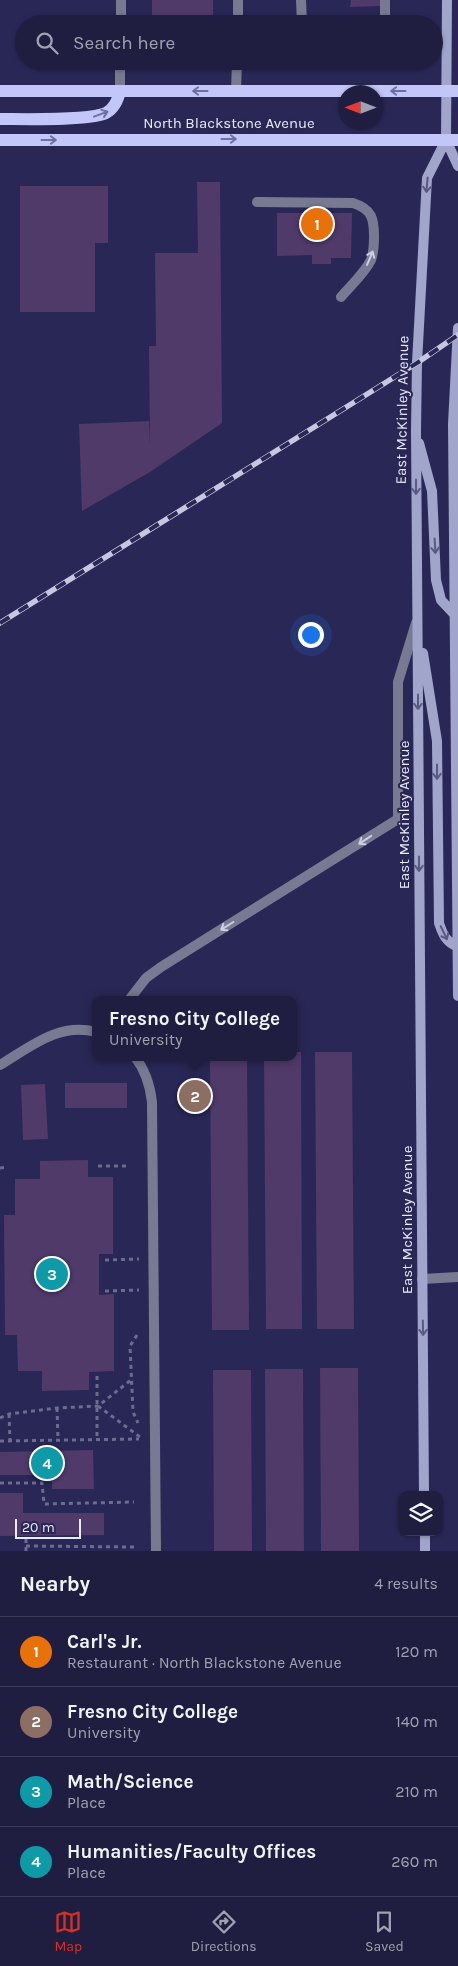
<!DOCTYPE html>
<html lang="en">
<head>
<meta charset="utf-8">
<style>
	:root { --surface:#1f1d40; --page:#272647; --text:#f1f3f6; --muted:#a1a2b1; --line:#3c3b59; --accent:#d93025 }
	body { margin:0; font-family:Karla,sans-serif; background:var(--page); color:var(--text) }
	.controls { position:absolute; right:15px; bottom:15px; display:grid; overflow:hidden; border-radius:10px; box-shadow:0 1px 4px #0004 }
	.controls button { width:45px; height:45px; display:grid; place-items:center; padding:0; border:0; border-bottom:1px solid var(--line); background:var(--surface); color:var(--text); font:25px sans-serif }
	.compass { position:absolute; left:338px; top:85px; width:45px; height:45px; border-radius:50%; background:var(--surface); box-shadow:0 1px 4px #0004; rotate:270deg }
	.scale { position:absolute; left:15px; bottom:12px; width:66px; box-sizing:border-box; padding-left:5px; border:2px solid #e9eafd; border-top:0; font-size:14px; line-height:18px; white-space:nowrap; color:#e9eafd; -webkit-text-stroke:4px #292755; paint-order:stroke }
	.you { position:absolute; left:310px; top:634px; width:18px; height:18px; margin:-12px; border:4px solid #fff; border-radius:50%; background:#1a73e8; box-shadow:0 0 0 8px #1a73e833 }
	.badge { display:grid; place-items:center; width:32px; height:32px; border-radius:50%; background:var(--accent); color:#fff; font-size:16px; font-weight:700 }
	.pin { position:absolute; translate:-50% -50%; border:2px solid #fff; box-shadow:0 1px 5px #0006 }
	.popup { position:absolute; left:92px; top:996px; width:205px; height:65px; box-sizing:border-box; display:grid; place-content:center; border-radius:10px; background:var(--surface); filter:drop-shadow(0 1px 4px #0005); font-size:16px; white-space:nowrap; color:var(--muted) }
	.popup b { font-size:19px; color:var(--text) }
	.popup::after { content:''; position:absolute; left:50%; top:100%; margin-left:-10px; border:10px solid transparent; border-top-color:var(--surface) }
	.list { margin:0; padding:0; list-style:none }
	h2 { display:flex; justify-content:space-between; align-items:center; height:65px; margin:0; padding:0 20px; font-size:21px }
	h2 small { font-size:16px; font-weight:400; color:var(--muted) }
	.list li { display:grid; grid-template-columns:32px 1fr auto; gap:15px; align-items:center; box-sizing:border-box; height:70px; padding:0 20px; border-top:1px solid var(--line) }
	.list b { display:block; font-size:19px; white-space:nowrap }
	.list p { margin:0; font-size:16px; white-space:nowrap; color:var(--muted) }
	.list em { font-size:16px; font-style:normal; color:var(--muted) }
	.icon { flex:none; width:28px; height:28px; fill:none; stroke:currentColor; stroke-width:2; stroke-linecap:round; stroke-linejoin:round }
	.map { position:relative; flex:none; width:458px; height:1551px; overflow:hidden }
	.search { position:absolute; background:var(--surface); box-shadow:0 1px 4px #0004; left:15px; right:15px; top:15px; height:55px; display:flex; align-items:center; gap:12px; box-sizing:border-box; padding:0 18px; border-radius:28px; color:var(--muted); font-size:19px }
	.sheet { height:345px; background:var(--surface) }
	nav { display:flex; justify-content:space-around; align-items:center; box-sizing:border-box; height:70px; border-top:1px solid var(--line); background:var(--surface); font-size:14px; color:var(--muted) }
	nav a { display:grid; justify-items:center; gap:2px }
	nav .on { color:var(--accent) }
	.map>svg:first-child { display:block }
</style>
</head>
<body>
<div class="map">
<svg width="458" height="1551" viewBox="0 0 458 1551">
	<rect width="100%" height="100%" fill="#292755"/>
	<path fill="#4f3a6a" d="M152,0H213V24H152Z
		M351,0H380V6L350,7Z
		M197,182H220L222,423L150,472L82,511L79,424L149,421L150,445L149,346H156L155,253H198Z
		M20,186H108V243H95V312H20Z
		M277,213H352L351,258H331V264H312V255L277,256Z
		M294,1052H301L302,1329H266L264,1057H294Z
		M315,1052H352L354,1329H317Z
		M210,1057H247L249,1330H212Z
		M65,1083H127V1108H65Z
		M45,1084L48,1139L23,1140L21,1085Z
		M88,1160V1177H113V1254H99V1295L114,1294V1371L89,1372V1390L42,1391V1371H18L17,1335H5L4,1215H15V1179H40V1161Z
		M320,1368H358L359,1551H321Z
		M265,1369H303L304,1551H266Z
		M213,1370H251L252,1551H214Z
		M93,1450L94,1489H52V1475H0V1452Z
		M0,1493H23V1513H104V1535L0,1536Z"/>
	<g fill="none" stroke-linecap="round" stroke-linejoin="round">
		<path stroke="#6c6b90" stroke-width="3" stroke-dasharray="4 4" stroke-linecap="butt" d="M98,1166H129
			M0,1168L8,1167
			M105,1260L139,1259
			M105,1291L139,1290
			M137,1335L130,1346L133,1412L138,1423
			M97,1376V1439
			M98,1406L140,1437
			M57,1408L58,1440
			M9,1414L10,1441
			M0,1418L9,1414L57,1408L98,1406L131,1380
			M0,1441L139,1439
			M0,1483H42L44,1504L134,1502
			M26,1546L134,1547
			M26,1551V1538"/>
		<path stroke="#787a92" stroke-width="10" d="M301,0L302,24
			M238,24V0
			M382,24L385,15V0
			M236,91L237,61
			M257,202L353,203C372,209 374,219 374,236C374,244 374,252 371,260C364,274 351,285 341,297
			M129,1000L146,978L161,967L398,819V682L416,623"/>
		<path stroke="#787a92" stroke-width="10" d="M121,24V0
			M120,91V61
			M135,1057C146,1071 150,1085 152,1102L156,1551
			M0,1065C30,1047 59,1022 96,1032
			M422,1279L458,1277"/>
		<path stroke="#a2a5cb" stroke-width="10" d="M446,140L458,166
			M458,328L453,424L458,996
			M419,443L432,491L436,580L441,600L455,615
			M423,653L437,741L439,923C443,935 446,942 458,947
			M424,1495L416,430L417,363L427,178L446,140L447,0
			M425,1532V1551"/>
		<path stroke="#c3c6f8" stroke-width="12" d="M0,91H458
			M0,119C23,119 88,121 106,113C115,108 118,100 120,91
			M0,140H458"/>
		<g stroke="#c7c7df" stroke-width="5.5">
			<path id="rail" d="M0,623L417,363L458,335"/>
		</g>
		<use href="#rail" stroke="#292755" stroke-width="4" stroke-dasharray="11" stroke-linecap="butt"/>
	</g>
	<defs><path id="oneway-shaft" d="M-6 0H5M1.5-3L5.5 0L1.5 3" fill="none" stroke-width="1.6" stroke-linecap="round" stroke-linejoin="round" transform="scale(1.25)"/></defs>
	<g stroke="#6e6f9e">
		<use href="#oneway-shaft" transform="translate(200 91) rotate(-180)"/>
		<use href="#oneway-shaft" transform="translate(398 91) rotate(180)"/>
		<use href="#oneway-shaft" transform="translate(101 114) rotate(-20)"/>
		<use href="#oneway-shaft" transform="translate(229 139)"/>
		<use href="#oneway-shaft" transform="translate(49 140)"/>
	</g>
	<g stroke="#595984">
		<use href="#oneway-shaft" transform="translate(427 185) rotate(95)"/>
		<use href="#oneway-shaft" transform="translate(416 487) rotate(90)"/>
		<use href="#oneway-shaft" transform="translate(435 546) rotate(87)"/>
		<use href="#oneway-shaft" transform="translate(418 702) rotate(90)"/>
		<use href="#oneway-shaft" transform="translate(437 772) rotate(90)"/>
		<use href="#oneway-shaft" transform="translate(419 864) rotate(90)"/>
		<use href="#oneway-shaft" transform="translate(444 933) rotate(64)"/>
		<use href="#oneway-shaft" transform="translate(423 1328) rotate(89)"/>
	</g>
	<g stroke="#cdcee2">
		<use href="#oneway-shaft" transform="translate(370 258) rotate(-67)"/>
		<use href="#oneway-shaft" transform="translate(365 840) rotate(147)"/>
		<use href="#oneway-shaft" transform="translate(227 926) rotate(148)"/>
	</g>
	<g text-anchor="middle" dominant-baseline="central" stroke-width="4" stroke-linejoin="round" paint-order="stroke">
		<g font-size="15" fill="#e9eafd" stroke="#292755">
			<text x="229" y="123">North Blackstone Avenue</text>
			<text transform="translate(402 410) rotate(-89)">East McKinley Avenue</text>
			<text transform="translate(404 815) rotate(-90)">East McKinley Avenue</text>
			<text transform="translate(407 1220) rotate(-90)">East McKinley Avenue</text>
		</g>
	</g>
</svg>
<div class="controls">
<button><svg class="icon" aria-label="layers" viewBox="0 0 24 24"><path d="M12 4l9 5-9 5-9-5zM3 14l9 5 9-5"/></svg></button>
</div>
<svg class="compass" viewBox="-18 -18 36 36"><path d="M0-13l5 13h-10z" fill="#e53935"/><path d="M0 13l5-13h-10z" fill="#a1a2b1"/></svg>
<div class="scale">20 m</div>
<div class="you"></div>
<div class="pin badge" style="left:317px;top:224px;background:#e8710a">1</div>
<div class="pin badge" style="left:195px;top:1096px;background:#8d6e63">2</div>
<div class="popup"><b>Fresno City College</b>University</div>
<div class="pin badge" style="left:52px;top:1274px;background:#0f9aa8">3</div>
<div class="pin badge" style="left:47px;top:1463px;background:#0f9aa8">4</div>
<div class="search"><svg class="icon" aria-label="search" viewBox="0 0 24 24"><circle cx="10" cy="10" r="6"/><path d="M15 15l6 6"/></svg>Search here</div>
</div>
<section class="sheet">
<h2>Nearby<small>4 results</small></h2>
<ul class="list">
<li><span class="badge" style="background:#e8710a">1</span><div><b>Carl's Jr.</b><p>Restaurant · North Blackstone Avenue</p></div><em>120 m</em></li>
<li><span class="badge" style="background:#8d6e63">2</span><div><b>Fresno City College</b><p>University</p></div><em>140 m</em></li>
<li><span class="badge" style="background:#0f9aa8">3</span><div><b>Math/Science</b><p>Place</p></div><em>210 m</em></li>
<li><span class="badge" style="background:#0f9aa8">4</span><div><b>Humanities/Faculty Offices</b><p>Place</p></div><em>260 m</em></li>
</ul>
</section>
<nav>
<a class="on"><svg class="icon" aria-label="map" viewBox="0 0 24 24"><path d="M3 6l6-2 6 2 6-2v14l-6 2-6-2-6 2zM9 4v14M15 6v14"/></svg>Map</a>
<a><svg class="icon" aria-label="directions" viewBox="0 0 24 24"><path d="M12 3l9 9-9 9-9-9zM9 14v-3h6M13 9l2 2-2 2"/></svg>Directions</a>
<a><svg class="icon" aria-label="saved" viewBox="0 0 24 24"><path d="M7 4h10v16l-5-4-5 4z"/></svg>Saved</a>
</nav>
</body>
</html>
